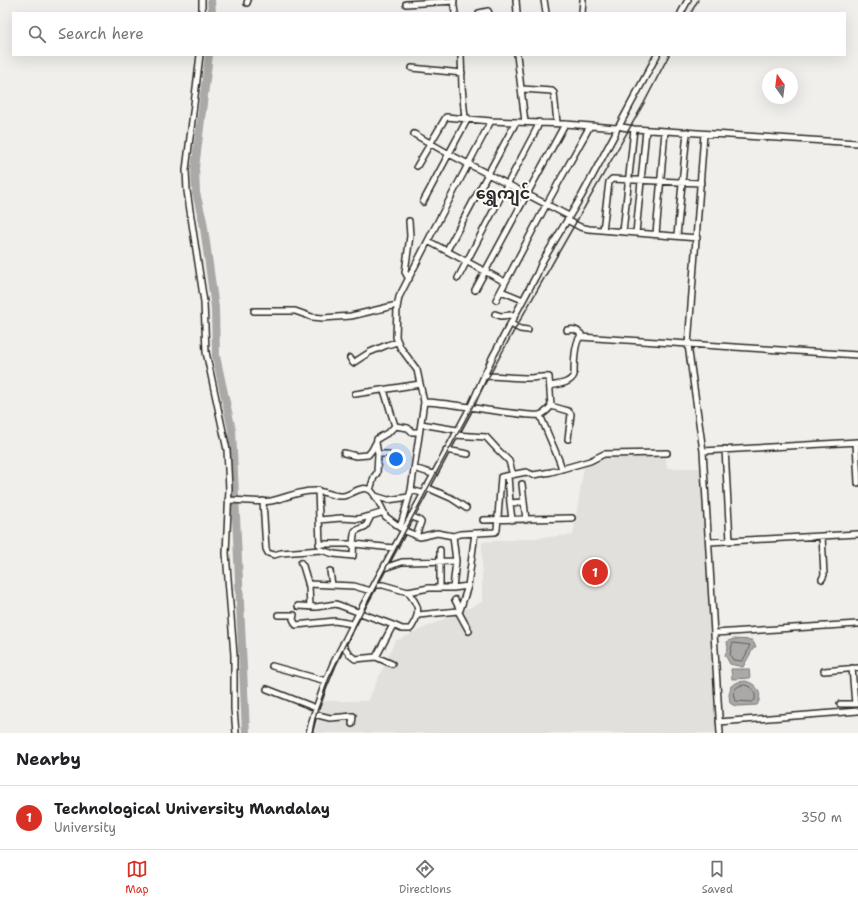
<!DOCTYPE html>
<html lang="en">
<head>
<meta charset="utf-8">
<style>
	:root { --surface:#fff; --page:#f6f6f6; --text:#202124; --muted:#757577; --line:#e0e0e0; --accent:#d93025 }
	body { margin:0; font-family:"Shantell Sans","Noto Sans Myanmar",sans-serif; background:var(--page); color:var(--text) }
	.compass { position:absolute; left:762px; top:68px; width:36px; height:36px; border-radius:50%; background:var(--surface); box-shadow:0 4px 16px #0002; rotate:346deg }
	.you { position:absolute; left:396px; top:459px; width:14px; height:14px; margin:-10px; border:3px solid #fff; border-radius:50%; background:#1a73e8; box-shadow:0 0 0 6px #1a73e833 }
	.badge { display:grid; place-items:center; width:26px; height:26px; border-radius:50%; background:var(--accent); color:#fff; font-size:13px; font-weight:700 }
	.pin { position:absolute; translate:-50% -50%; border:2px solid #fff; box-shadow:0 1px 4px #0006 }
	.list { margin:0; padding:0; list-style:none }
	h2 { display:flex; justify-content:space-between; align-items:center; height:52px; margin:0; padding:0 16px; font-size:17px }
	h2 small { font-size:13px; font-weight:400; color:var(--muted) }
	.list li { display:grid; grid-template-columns:26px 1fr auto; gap:12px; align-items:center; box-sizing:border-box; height:64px; padding:0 16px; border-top:1px solid var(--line) }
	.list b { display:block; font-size:15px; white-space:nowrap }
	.list p { margin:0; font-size:13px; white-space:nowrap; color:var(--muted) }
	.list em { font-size:13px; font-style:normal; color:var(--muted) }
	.icon { flex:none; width:22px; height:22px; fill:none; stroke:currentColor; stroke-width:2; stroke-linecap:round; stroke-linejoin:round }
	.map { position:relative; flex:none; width:858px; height:733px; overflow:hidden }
	.search { position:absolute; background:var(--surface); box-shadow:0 4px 16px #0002; left:12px; right:12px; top:12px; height:44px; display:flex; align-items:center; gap:10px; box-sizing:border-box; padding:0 14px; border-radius:0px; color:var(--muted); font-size:15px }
	.sheet { height:116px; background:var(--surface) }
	nav { display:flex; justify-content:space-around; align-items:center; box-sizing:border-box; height:56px; border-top:1px solid var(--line); background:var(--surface); font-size:11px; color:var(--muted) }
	nav a { display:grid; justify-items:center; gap:2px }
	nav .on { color:var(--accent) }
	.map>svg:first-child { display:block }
</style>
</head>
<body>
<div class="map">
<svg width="858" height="733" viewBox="0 0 858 733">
	<rect width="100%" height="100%" fill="#f0efeb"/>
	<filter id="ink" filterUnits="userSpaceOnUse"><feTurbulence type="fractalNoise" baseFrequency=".025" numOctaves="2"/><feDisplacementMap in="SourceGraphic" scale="8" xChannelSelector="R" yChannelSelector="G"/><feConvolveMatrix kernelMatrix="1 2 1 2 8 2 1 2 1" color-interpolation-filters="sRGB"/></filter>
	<g filter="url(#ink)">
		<path fill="#e1e0dc" d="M665,450L667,468H702L719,733H314L324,701H368L395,641L482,602V542L573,535L585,460Z"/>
		<path fill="#aaa9a7" stroke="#777775" d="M733,639L752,640L756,647H754L743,667L730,664L725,655L728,648L727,642Z
			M731,669H749L750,678L732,679Z
			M745,681C756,683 764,694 757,705L739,706H735L730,703L729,695L731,686L738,682Z"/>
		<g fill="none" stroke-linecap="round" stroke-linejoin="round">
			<path stroke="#5e5d5d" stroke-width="1" d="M733,643L750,645L746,655L742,661L733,660L730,655L732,645Z
				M745,685C753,687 756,692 755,700L752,702L736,701L733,695L735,689L739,686Z"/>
			<path stroke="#aaa9a7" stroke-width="8" d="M211,0L212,13
				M209,55L195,168L196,193L203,221L215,308L216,356L232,430L246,733"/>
			<g stroke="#2b2b2b" stroke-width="8">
				<path id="minor" d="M453,0L455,13
					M516,0L517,13
					M544,0L546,13
					M247,3L248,0
					M406,4L454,1
					M202,13V0
					M479,13L488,11L489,13
					M582,13L583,0
					M681,13L688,0
					M200,55L186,170L187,191L204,302L206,352L227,450L229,489L226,553L234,655V709L236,733
					M461,55L462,87L465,118
					M517,55L525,122
					M412,68L462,73
					M522,89L552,91L554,93L557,123
					M619,126L657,55
					M414,134L449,154L569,216V221L580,227L589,229L697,238
					M704,134L688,345L703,451L720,733
					M417,166L446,117L491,121L565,124L617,128L619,126L622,127L634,129L858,143
					M423,202L468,118
					M409,221L410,236L405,272L409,279
					M603,230L609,182L612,179L701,183
					M623,232L634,129
					M636,233L646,130
					M656,234L665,131
					M677,236L687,132
					M428,241L505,282
					M447,250L516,122
					M458,278L537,128L539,122
					M475,290L565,124
					M501,291L523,300
					M496,300L544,209L590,126
					M254,311H295L312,317L323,318L351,316L397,305
					M495,314L501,316L511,315L514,318
					M511,324L520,329L528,330
					M567,330C573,329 576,329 581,334L580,337
					M350,358L353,363L370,352L387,345L397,342
					M550,386C558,384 570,384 574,375C574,366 574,344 580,337L858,355
					M384,390L395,426L408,428L412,432H419
					M355,394L420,384
					M424,402C453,403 482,410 511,413C520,414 530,416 539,415C544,414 548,410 551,406L549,377C542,376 537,378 530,378C514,378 499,376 484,376
					M551,406L568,411L571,414L568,439
					M540,415L559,460L562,469
					M421,424L457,430
					M455,435L486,437L497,449L509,461L513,475
					M856,442L858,483
					M725,449L730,541
					M446,450L468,454
					M703,451L858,442
					M344,453L356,456L368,455L372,450L375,444
					M378,454H387
					M414,468L433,474
					M508,476L510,503L512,520
					M522,484L526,520
					M426,487L451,498L466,508
					M318,490L320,545
					M370,490L374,477L377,473L378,454L376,443L377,439L389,432L395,426
					M411,490L422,493
					M375,496L388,500L409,497
					M228,500C242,500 257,503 271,501C286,498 298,491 313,491C324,490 333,497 343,496C352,495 360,485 370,490C374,492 384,511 385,516L405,531L420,537L437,533L453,536L460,534L495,532L497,530L501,477L526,472L533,475L551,472L590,461L604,454L667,453
					M263,501L266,549L268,553L274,555L281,553L321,550L334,554L353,556C354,547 352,539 355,531L366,526L371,516L384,512
					M510,503L523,502
					M411,516L419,520L421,522L416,536
					M319,520L341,518L358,519L371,516
					M483,520L572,518
					M400,528L411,490L424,402L417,370L400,347L396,337L397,308L399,297L434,229L491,121
					M453,536L456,561L453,588
					M822,536L824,575L822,579
					M709,542L858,534
					M319,544H354L394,548
					M440,550V587
					M301,563L303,566L309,586L310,607
					M384,568L402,562L456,561
					M330,571L332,585
					M308,584L354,586L371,591
					M375,585H383L408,592L429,588H453L468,586
					M455,600L460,610
					M298,606L316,607L336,604L393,625L376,657
					M278,615H294L293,619L296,625L335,621L353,624
					M418,615L458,611
					M393,625L402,629H410C412,627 413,624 415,621C421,608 416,603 408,592
					M469,631L458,611L460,610L468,586L475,533
					M715,633L858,624
					M343,644L344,647L350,655L355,659L376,657L392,664
					M272,666L326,681
					M852,668L855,704
					M824,671L858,668
					M267,689L316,708
					M840,704H857
					M314,714L330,718L353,716L352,724
					M719,722L858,711
					M309,733L314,714L324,686L333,664L359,613L470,408L492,358L537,274L542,262L581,197L615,134L617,128"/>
			</g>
			<use href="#minor" stroke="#fdfcf7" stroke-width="5"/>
			<path stroke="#2b2b2b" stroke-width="1.5" d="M691,13L698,0
				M312,733L316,714L329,678L344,647L428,488L510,338L644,103L669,55"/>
		</g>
	</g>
	<g text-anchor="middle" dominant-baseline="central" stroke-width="4" stroke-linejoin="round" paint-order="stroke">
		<g font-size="16" font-weight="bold" fill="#2b2b2b" stroke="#fdfcf7">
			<text x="503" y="193">ရွှေကျင်</text>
		</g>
	</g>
</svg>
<svg class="compass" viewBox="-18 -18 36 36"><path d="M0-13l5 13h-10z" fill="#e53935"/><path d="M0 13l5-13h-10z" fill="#757577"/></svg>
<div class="you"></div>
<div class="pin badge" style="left:595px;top:572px">1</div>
<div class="search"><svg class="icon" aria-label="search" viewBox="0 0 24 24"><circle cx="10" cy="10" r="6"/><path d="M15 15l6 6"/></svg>Search here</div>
</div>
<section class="sheet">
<h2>Nearby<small></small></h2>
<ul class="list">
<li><span class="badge">1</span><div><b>Technological University Mandalay</b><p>University</p></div><em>350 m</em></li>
</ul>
</section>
<nav>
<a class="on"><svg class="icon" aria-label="map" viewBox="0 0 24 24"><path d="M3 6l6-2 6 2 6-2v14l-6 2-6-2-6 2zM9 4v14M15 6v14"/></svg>Map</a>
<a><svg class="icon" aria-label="directions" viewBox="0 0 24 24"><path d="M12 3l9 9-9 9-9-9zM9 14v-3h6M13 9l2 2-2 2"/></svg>Directions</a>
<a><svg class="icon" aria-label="saved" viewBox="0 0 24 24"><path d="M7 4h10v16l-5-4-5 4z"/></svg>Saved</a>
</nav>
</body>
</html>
